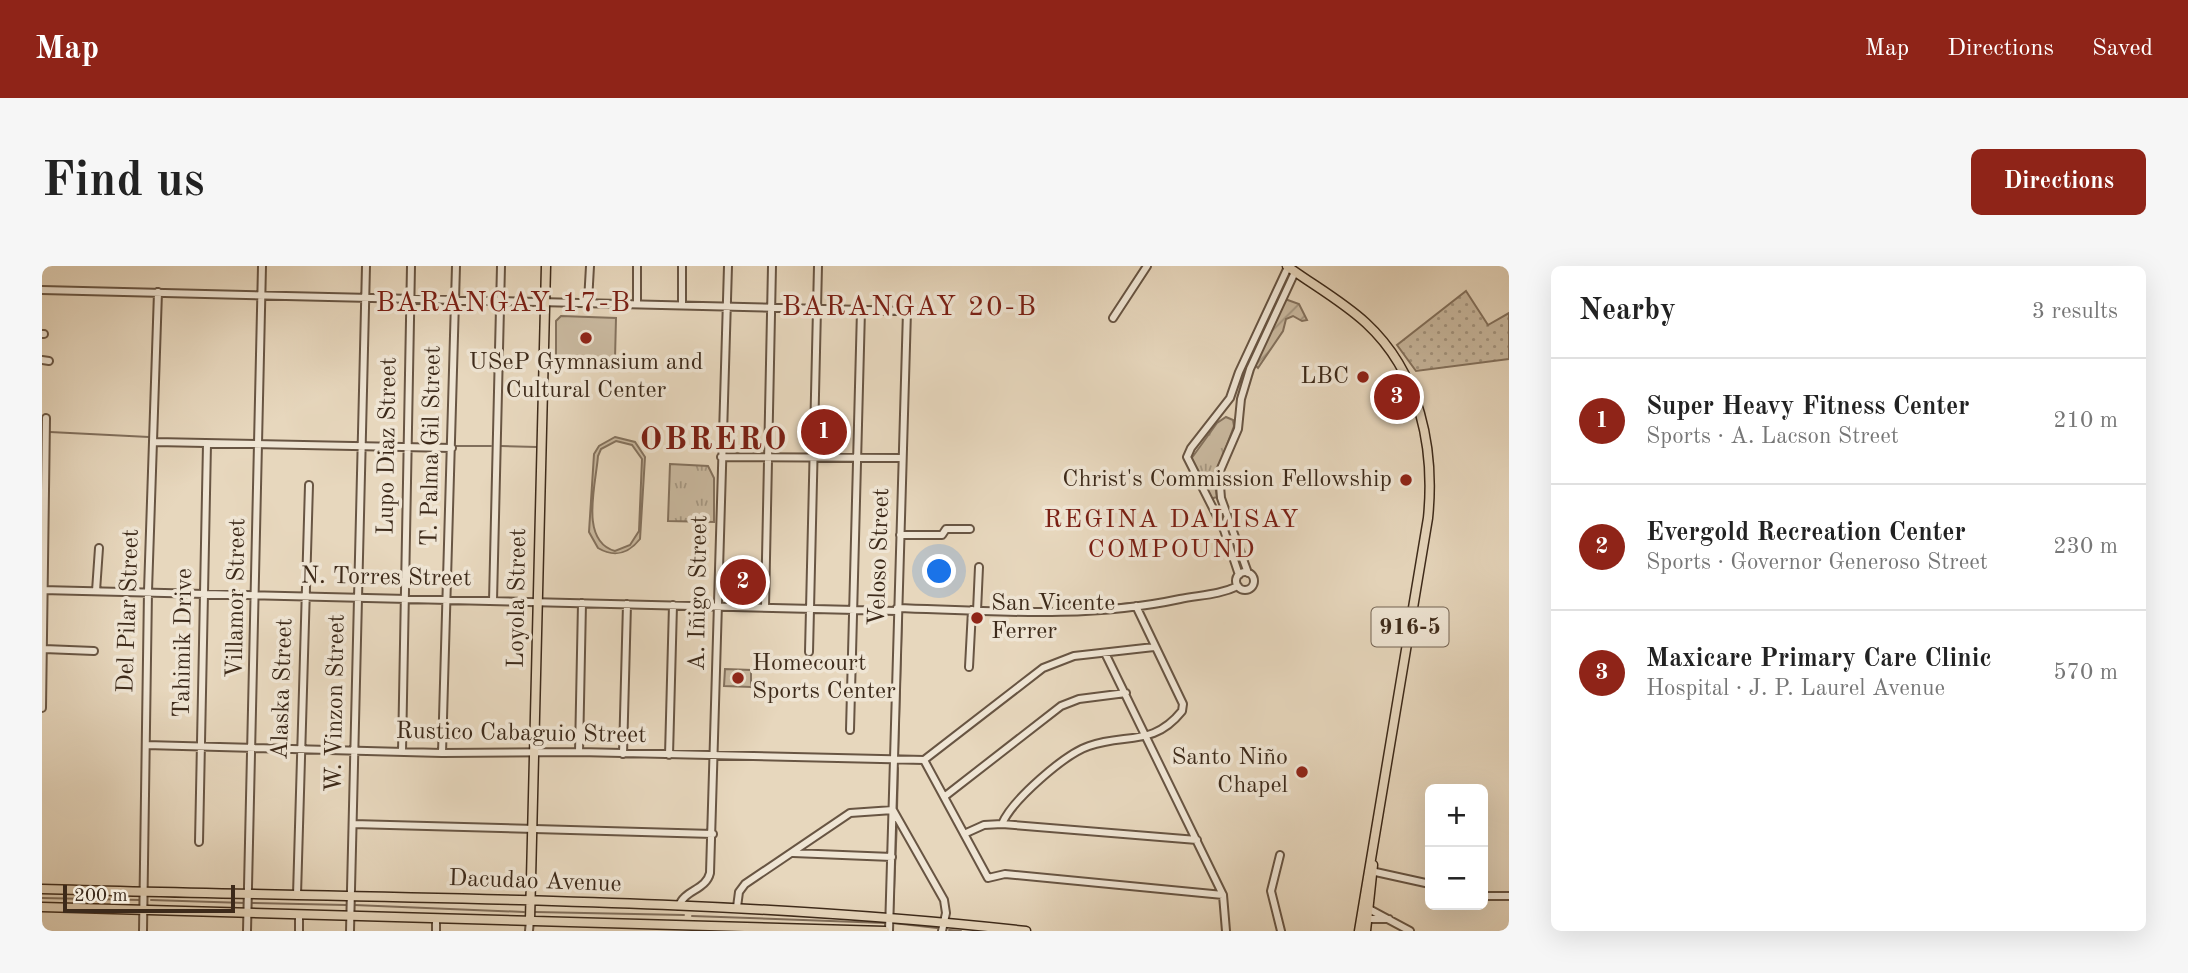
<!DOCTYPE html>
<html lang="en">
<head>
<meta charset="utf-8">
<style>
	:root { --surface:#fff; --page:#f6f6f6; --text:#222; --muted:#767676; --line:#e0e0e0; --accent:#8f2418 }
	body { margin:0; font-family:"Old Standard TT",serif; background:var(--page); color:var(--text) }
	.controls { position:absolute; right:21px; bottom:21px; display:grid; overflow:hidden; border-radius:10px; box-shadow:0 7px 28px #0002 }
	.controls button { width:63px; height:63px; display:grid; place-items:center; padding:0; border:0; border-bottom:2px solid var(--line); background:var(--surface); color:var(--text); font:35px sans-serif }
	.scale { position:absolute; left:21px; bottom:18px; width:172px; box-sizing:border-box; padding-left:7px; border:4px solid #3d2a1a; border-top:0; font-size:19px; line-height:24px; white-space:nowrap; color:#3d2a1a; -webkit-text-stroke:5px #efe5d4; paint-order:stroke }
	.you { position:absolute; left:898px; top:306px; width:24px; height:24px; margin:-18px; border:5px solid #fff; border-radius:50%; background:#1a73e8; box-shadow:0 0 0 10px #1a73e833 }
	.badge { display:grid; place-items:center; width:46px; height:46px; border-radius:50%; background:var(--accent); color:#fff; font-size:23px; font-weight:700 }
	.pin { position:absolute; translate:-50% -50%; border:4px solid #fff; box-shadow:0 2px 7px #0006 }
	.list { margin:0; padding:0; list-style:none }
	h2 { display:flex; justify-content:space-between; align-items:center; height:91px; margin:0; padding:0 28px; font-size:30px }
	h2 small { font-size:23px; font-weight:400; color:var(--muted) }
	.list li { display:grid; grid-template-columns:46px 1fr auto; gap:21px; align-items:center; box-sizing:border-box; height:126px; padding:0 28px; border-top:2px solid var(--line) }
	.list b { display:block; font-size:26px; white-space:nowrap }
	.list p { margin:0; font-size:23px; white-space:nowrap; color:var(--muted) }
	.list em { font-size:23px; font-style:normal; color:var(--muted) }
	.map { position:relative; flex:none; width:1467px; height:665px; overflow:hidden; border-radius:10px }
	header { display:flex; align-items:center; gap:42px; box-sizing:border-box; height:98px; padding:0 35px; background:var(--accent); color:#fff }
	header strong { font-size:33px }
	nav { display:flex; gap:38px; margin-inline-start:auto; font-size:24px }
	.intro { display:flex; align-items:center; justify-content:space-between; box-sizing:border-box; height:168px; padding:0 42px }
	h1 { margin:0; font-size:49px }
	.button { padding:18px 32px; border-radius:10px; background:var(--accent); color:#fff; font-size:24px; font-weight:700 }
	main { display:flex; gap:42px; padding:0 42px }
	aside { flex:1; background:var(--surface); border-radius:10px; box-shadow:0 7px 28px #0002 }
	.map>svg:first-child { display:block }
</style>
</head>
<body>
<header>
<strong>Map</strong>
<nav><a>Map</a><a>Directions</a><a>Saved</a></nav>
</header>
<div class="intro"><h1>Find us</h1><a class="button">Directions</a></div>
<main>
<div class="map">
<svg width="1467" height="665" viewBox="0 0 1467 665">
	<defs>
		<pattern id="grass-dots" width="8" height="8" patternUnits="userSpaceOnUse" patternTransform="scale(1.75)"><rect width="8" height="8" fill="#cabaa1"/><path d="M2 2h.1M6 6h.1" fill="none" stroke="#a59782" stroke-width="1.8" stroke-linecap="round"/></pattern>
		<pattern id="park-tufts" width="24" height="20" patternUnits="userSpaceOnUse" patternTransform="scale(1.75)"><rect width="24" height="20" fill="#cabaa1"/><path d="M3 7l-1-3M5 7V3M7 7l1-3M15 17l-1-3M17 17v-4M19 17l1-3" fill="none" stroke="#a59782"/></pattern>
		<pattern id="garden-furrows" width="10" height="10" patternUnits="userSpaceOnUse" patternTransform="scale(1.75)"><rect width="10" height="10" fill="#cabaa1"/><path d="M-1 1l2-2M0 10L10 0M9 11l2-2" fill="none" stroke="#a59782"/></pattern>
	</defs>
	<rect width="100%" height="100%" fill="#e7d7bd"/>
	<filter id="stains"><feTurbulence type="fractalNoise" baseFrequency=".00286" numOctaves="4"/><feColorMatrix values="0 0 0 0 .2 0 0 0 0 .09 0 0 0 0 .02 0 0 0 .5 -.17"/></filter>
	<radialGradient id="worn" r=".72"><stop offset=".6" stop-color="#630" stop-opacity="0"/><stop offset="1" stop-color="#630" stop-opacity=".3"/></radialGradient>
	<path fill="url(#grass-dots)" stroke="#84725e" stroke-width="2" d="M1424,25L1446,59L1467,47V93L1374,105L1355,79Z"/>
	<path fill="url(#park-tufts)" stroke="#84725e" stroke-width="2" d="M1184,151L1191,154L1192,160L1172,213L1175,231L1168,233L1149,193L1175,157Z
		M628,198L666,200L672,212V256L626,255Z"/>
	<path fill="url(#garden-furrows)" stroke="#84725e" stroke-width="2" d="M1243,33L1257,38L1265,54L1260,55L1251,50L1244,53L1241,65L1216,102L1212,98Z"/>
	<path fill="#cabaa1" stroke="#84725e" stroke-width="2" fill-rule="evenodd" d="M519,50L574,52L573,93H518L514,89V55Z
		M573,171L593,176L603,191L598,273C586,288 573,292 556,282L547,266L552,188L557,180ZM574,175L590,179L600,193L597,265L588,279L573,285C537,275 554,218 556,190L559,183Z
		M683,308L719,309V324L683,323Z
		M683,403L709,404V421L682,420Z"/>
	<g fill="none" stroke-linecap="round" stroke-linejoin="round">
		<path stroke="#806e5b" stroke-width="2" d="M8,166L107,171
			M413,180H449
			M459,180L495,181
			M864,186L868,55
			M1026,343L1111,335
			M856,488L860,347
			M855,544L856,502
			M0,632L98,634
			M109,634L203,637
			M209,637L304,639
			M312,639L482,646
			M493,646L642,649
			M851,647L855,555
			M650,650L843,657
			M851,657L895,662
			M907,664L919,665"/>
		<g stroke="#685543" stroke-width="10">
			<path id="minor" d="M0,24L865,45L847,665
				M546,36L548,0
				M595,38V0
				M640,39V0
				M1071,52L1105,0
				M0,68H2
				M0,94L7,95
				M113,176L410,182
				M679,191L860,192
				M858,269H900L904,263H928
				M1194 315a9 9 0 1 1 18 0a9 9 0 1 1-18 0Z
				M1206,307L1179,232L1177,207L1196,163L1199,133L1208,103L1253,6
				M1197,309L1182,264L1145,191L1149,182L1188,132L1197,106L1246,1
				M0,324L855,345
				M54,325L57,282
				M451,335L459,0
				M723,341L730,0
				M855,342C950,345 1045,353 1138,333C1158,329 1177,329 1196,320
				M935,345L937,301
				M2,383L52,385
				M767,386L776,0
				M1063,387L1181,629L1184,665
				M927,401L930,344
				M0,442L4,152
				M808,464L819,44
				M104,479L400,487L537,486L882,494
				M360,486L369,0
				M537,486L540,337
				M400,487L414,0
				M581,488L585,338
				M627,489L631,339
				M882,494L946,612L963,608L1181,629
				M882,494L1001,402L1032,390L1112,381
				M902,531L1019,440L1037,433L1084,427
				M311,558L671,568
				M960,558C970,534 1023,488 1047,480C1084,467 1111,481 1140,445L1141,438L1094,340
				M922,568L942,559L960,558L1155,574
				M157,576L165,178
				M751,587L850,591
				M1238,589L1229,625L1239,665
				M1329,605L1388,618
				M255,629L267,219
				M1441,630H1467
				M637,640C642,624 664,624 668,607L686,0
				M695,641L697,626L703,618L808,547L851,544L902,634L904,647L900,665
				M1327,643L1368,665
				M1326,653H1347
				M101,665L106,325L116,26
				M205,665L220,0
				M257,665V649
				M308,665L324,0
				M394,665V652
				M487,665L488,654"/>
		</g>
		<g stroke="#3d2a1a" stroke-width="11">
			<path id="major" d="M1245,0C1271,19 1300,35 1324,57C1378,107 1393,182 1386,252L1317,665
				M0,623C328,633 658,629 984,665
				M0,641L843,665
				M488,654L504,0
				M1324,665L1331,599"/>
		</g>
		<use href="#minor" stroke="#efe5d4" stroke-width="6"/>
		<use href="#major" stroke="#e7d7bd" stroke-width="8"/>
	</g>
	<g fill="#8f2418" stroke="#efe5d4" stroke-width="2.5">
		<circle cx="544" cy="72" r="7"/>
		<circle cx="1321" cy="111" r="7"/>
		<circle cx="1364" cy="214" r="7"/>
		<circle cx="935" cy="352" r="7"/>
		<circle cx="696" cy="412" r="7"/>
		<circle cx="1260" cy="506" r="7"/>
	</g>
	<g text-anchor="middle" dominant-baseline="central" stroke-width="7" stroke-linejoin="round" paint-order="stroke">
		<rect fill="#efe5d4" stroke="#726252" stroke-width="2" x="1329.5" y="341.5" width="77" height="39" rx="5"/>
		<g font-size="23" font-weight="bold" fill="#3d2a1a">
			<text x="1368" y="361">916-5</text>
		</g>
		<g font-size="24" fill="#3d2a1a" stroke="#efe5d4" text-anchor="end">
			<text x="544" y="97" text-anchor="middle">USeP Gymnasium and<tspan x="544" dy="28">Cultural Center</tspan></text>
			<text x="1307" y="111">LBC</text>
			<text x="1350" y="214">Christ's Commission Fellowship</text>
			<text x="949" y="338" text-anchor="start">San Vicente<tspan x="949" dy="28">Ferrer</tspan></text>
			<text x="710" y="398" text-anchor="start">Homecourt<tspan x="710" dy="28">Sports Center</tspan></text>
			<text x="1246" y="492">Santo Niño<tspan x="1246" dy="28">Chapel</tspan></text>
		</g>
		<g font-size="24" fill="#3d2a1a" stroke="#efe5d4">
			<text transform="translate(346 180) rotate(-89)">Lupo Diaz Street</text>
			<text transform="translate(390 180) rotate(-89)">T. Palma Gil Street</text>
			<text transform="translate(838 291) rotate(-88)">Veloso Street</text>
			<text transform="translate(344 312) rotate(1)">N. Torres Street</text>
			<text transform="translate(657 327) rotate(-89)">A. Iñigo Street</text>
			<text transform="translate(195 332) rotate(-89)">Villamor Street</text>
			<text transform="translate(476 332) rotate(-89)">Loyola Street</text>
			<text transform="translate(87 345) rotate(-88)">Del Pilar Street</text>
			<text transform="translate(142 377) rotate(-89)">Tahimik Drive</text>
			<text transform="translate(241 423) rotate(-88)">Alaska Street</text>
			<text transform="translate(294 437) rotate(-89)">W. Vinzon Street</text>
			<text transform="translate(479 468) rotate(1)">Rustico Cabaguio Street</text>
			<text transform="translate(493 616) rotate(2)">Dacudao Avenue</text>
		</g>
		<g font-size="26" letter-spacing="2" fill="#7a1f14" stroke="#efe5d4">
			<text x="1130" y="254">REGINA DALISAY<tspan x="1130" dy="30">COMPOUND</tspan></text>
		</g>
		<g font-size="28" letter-spacing="2" fill="#7a1f14" stroke="#efe5d4">
			<text x="462" y="38">BARANGAY 17-B</text>
			<text x="868" y="42">BARANGAY 20-B</text>
		</g>
		<g font-size="32" font-weight="bold" letter-spacing="2" fill="#7a1f14" stroke="#efe5d4">
			<text x="672" y="175">OBRERO</text>
		</g>
	</g>
	<rect width="100%" height="100%" filter="url(#stains)"/>
	<rect width="100%" height="100%" fill="url(#worn)"/>
</svg>
<div class="controls">
<button>+</button>
<button>−</button>
</div>
<div class="scale">200 m</div>
<div class="you"></div>
<div class="pin badge" style="left:782px;top:166px">1</div>
<div class="pin badge" style="left:701px;top:316px">2</div>
<div class="pin badge" style="left:1355px;top:131px">3</div>
</div>
<aside>
<h2>Nearby<small>3 results</small></h2>
<ul class="list">
<li><span class="badge">1</span><div><b>Super Heavy Fitness Center</b><p>Sports · A. Lacson Street</p></div><em>210 m</em></li>
<li><span class="badge">2</span><div><b>Evergold Recreation Center</b><p>Sports · Governor Generoso Street</p></div><em>230 m</em></li>
<li><span class="badge">3</span><div><b>Maxicare Primary Care Clinic</b><p>Hospital · J. P. Laurel Avenue</p></div><em>570 m</em></li>
</ul>
</aside>
</main>
</body>
</html>
